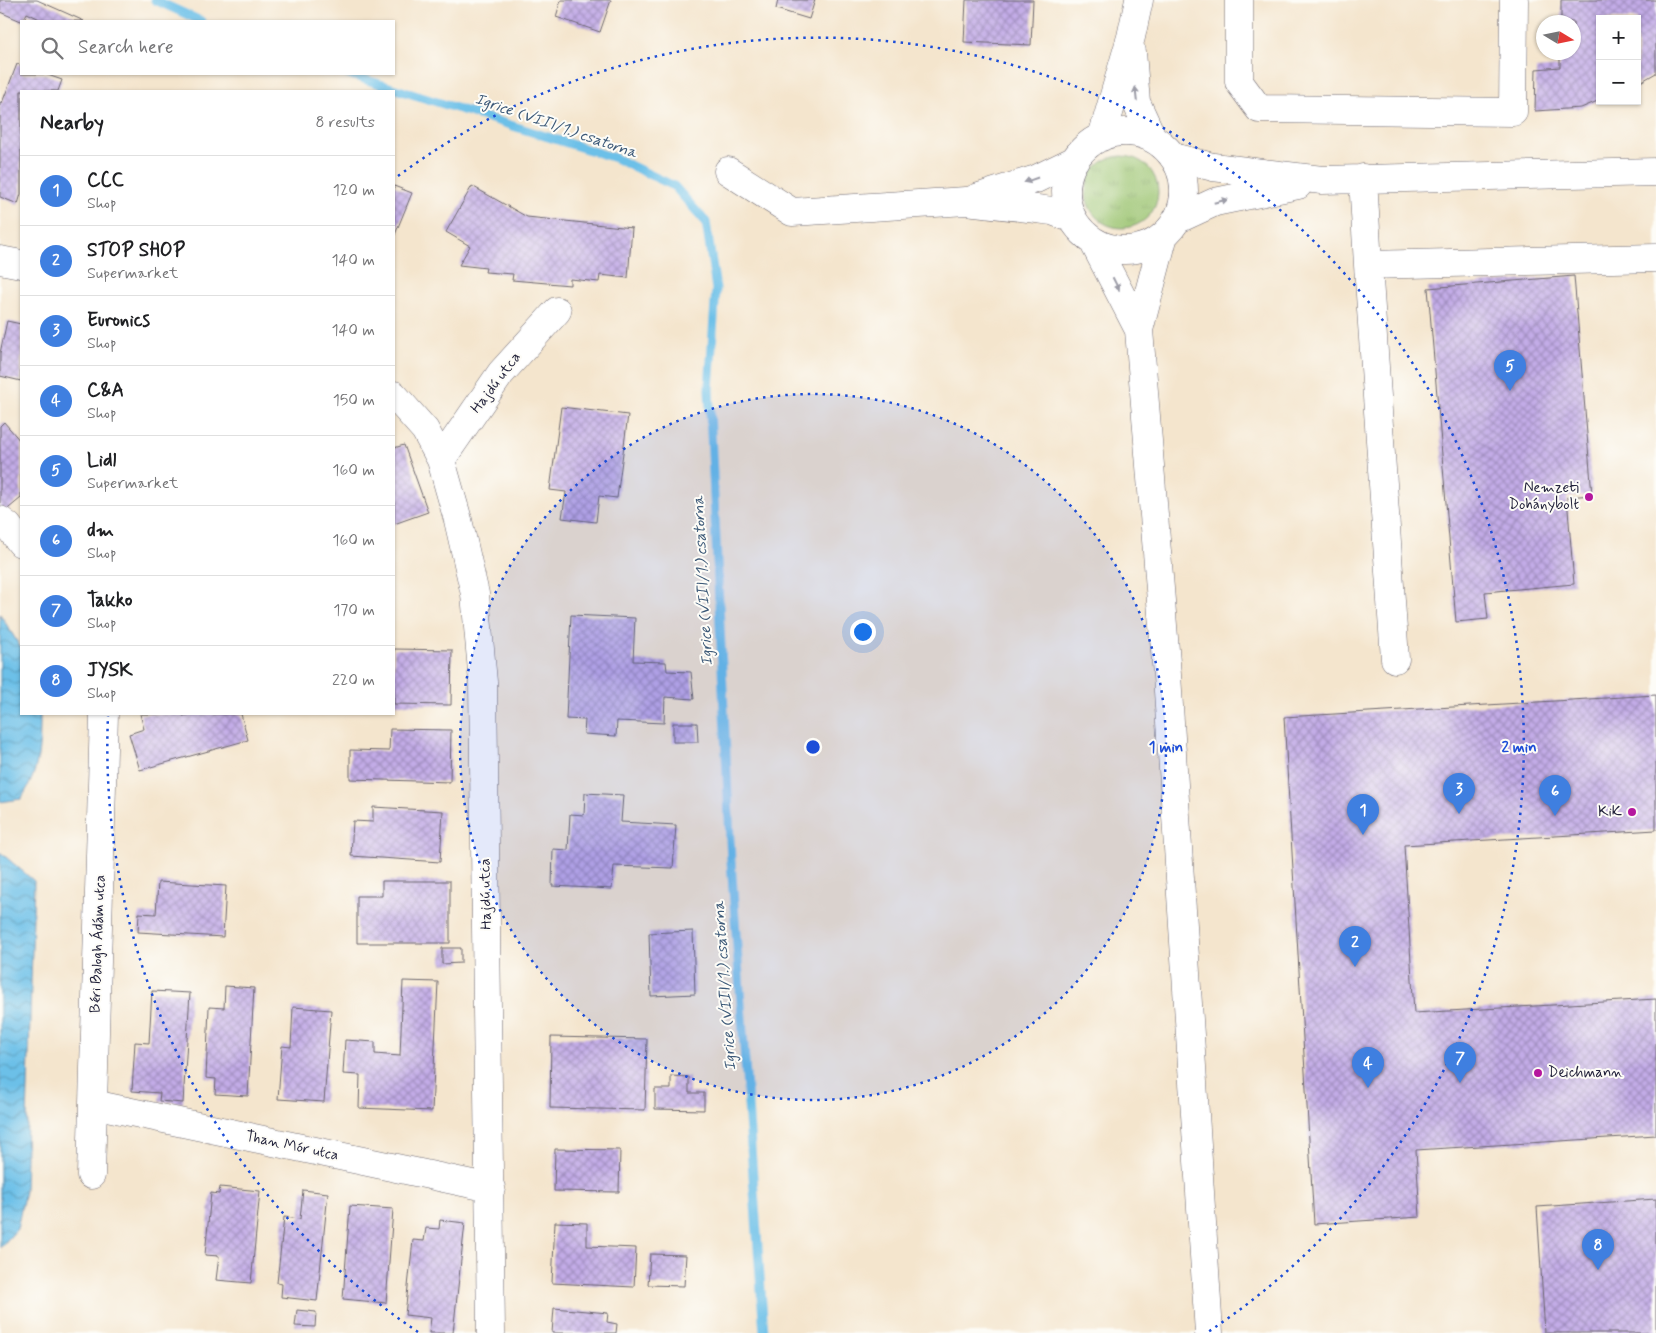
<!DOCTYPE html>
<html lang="en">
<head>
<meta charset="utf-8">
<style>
	:root { --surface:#fff; --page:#f2f2f2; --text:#202124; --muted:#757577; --line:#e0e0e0; --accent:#b45309 }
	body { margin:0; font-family:Mynerve,sans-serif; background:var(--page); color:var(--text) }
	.controls { position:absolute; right:15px; top:15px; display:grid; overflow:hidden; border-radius:0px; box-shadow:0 1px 4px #0004 }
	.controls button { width:45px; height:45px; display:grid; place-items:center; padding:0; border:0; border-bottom:1px solid var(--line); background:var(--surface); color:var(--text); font:25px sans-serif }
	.compass { position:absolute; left:1536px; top:15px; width:45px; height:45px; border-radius:50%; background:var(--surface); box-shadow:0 1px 4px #0004; rotate:100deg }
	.you { position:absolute; left:862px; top:631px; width:18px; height:18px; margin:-12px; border:4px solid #fff; border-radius:50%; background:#1a73e8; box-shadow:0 0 0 8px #1a73e833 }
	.badge { display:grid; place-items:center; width:32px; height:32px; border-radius:50%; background:var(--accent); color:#fff; font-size:16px; font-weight:700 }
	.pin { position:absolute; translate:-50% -41px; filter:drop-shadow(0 1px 2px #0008) }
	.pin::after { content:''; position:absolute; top:26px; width:18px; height:15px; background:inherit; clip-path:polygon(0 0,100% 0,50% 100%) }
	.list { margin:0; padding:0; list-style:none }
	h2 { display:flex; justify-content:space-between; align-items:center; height:65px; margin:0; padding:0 20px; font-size:21px }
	h2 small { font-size:16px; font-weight:400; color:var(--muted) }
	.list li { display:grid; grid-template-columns:32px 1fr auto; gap:15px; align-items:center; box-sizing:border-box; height:70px; padding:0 20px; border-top:1px solid var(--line) }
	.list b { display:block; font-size:19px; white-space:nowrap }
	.list p { margin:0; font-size:16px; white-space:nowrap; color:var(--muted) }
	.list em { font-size:16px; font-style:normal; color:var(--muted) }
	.icon { flex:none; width:28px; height:28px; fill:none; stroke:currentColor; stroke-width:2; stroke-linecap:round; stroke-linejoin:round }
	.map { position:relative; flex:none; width:1656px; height:1333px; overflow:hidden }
	.search { position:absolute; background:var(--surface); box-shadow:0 1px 4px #0004; left:20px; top:20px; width:375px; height:55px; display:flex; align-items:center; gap:12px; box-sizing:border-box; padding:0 18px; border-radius:0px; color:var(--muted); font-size:19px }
	.panel { position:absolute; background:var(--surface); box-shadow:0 1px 4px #0004; left:20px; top:90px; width:375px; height:625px; border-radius:0px }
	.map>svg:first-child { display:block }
</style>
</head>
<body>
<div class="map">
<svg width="1656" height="1333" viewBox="0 0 1656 1333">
	<defs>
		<pattern id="grass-tufts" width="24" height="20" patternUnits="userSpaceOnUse" patternTransform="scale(1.25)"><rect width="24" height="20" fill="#9bc471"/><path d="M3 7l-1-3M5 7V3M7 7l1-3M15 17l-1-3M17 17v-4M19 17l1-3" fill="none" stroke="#85a863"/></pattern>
		<pattern id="water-waves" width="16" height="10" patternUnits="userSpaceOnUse" patternTransform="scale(1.25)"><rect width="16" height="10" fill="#6cc0e8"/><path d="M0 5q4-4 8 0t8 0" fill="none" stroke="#589cbd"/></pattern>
		<pattern id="building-cross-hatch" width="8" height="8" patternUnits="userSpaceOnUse" patternTransform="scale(1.25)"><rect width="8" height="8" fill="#c3ace7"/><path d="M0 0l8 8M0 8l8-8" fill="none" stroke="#9e8cbc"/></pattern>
	</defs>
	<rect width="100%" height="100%" fill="#fdfcf7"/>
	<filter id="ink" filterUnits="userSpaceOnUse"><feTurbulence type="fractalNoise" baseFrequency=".02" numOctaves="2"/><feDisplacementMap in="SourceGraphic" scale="10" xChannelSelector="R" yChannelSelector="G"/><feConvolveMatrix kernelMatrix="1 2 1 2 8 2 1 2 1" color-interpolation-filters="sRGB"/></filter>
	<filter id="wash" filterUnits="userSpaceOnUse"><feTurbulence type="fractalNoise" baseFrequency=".0096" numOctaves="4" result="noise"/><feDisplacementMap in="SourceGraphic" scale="20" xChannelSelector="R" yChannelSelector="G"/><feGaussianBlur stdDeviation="1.12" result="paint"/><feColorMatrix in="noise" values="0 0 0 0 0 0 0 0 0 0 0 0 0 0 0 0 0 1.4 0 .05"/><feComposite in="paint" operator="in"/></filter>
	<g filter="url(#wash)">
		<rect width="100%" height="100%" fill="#f4e5cd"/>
		<path fill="url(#grass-tufts)" stroke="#5e7356" d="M1086 192a36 36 0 1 1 72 0a36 36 0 1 1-72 0Z"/>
		<path fill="url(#water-waves)" stroke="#477192" d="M0,614L21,648V714H40C40,747 40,770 21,799L0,802Z
			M0,852L34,881L25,1191L17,1229L0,1248Z"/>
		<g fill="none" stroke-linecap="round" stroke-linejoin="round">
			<path stroke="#6cc0e8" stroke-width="9" d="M155,0L201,21
				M348,74L615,158L674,186L706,222L716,289L709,389L731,861L764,1333"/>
		</g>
		<g id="blocks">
			<path fill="url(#building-cross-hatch)" d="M0,0H37L84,21H44L27,13L23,21H21L0,12Z
				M561,0H611L600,32L556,17Z
				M778,0H815L809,19L776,9Z
				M966,0H1033L1031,45L964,42Z
				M1561,0H1656V73L1637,84V19H1600V100L1581,108L1535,111L1536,69L1560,67V52H1574V22H1561Z
				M17,64L21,65V74H45L62,80L58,91H21V194L18,204L0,197V102L2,103Z
				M394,186L412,193L394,237Z
				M472,186L527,217L632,228L628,278L600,275L599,282L570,279V285L512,280L513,274L485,272L486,268L459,265L470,246L446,232Z
				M1574,276L1592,495L1567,497L1574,584L1485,592L1488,619L1456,622L1428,288Z
				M7,321L21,324V381L0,376V353Z
				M561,407L628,415L617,498L599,496L596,522L562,518L566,492L550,490Z
				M4,422L21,442V498L3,513L0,510V426Z
				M404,445L428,512L394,524V448Z
				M571,615L635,618L633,661L666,662L667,671L691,672L694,699L665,697L664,723L617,721L616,736L584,734L585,720L566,719Z
				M394,649L452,650L451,705L394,704Z
				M1656,695V830L1404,845L1414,1013L1656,999V1135L1416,1150L1420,1217L1314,1224L1284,717Z
				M140,714H183V716L192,714H241L248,740L140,770L129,734L144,729Z
				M673,723H697L698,742H673Z
				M390,729L451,730L450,782L350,779V750L389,751Z
				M585,793L623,795L621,822L676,825L673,868L614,866L612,889L552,886L553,849L568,850L570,814L584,815Z
				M373,807L443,811L440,862L351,856L353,821L373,822Z
				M382,881H450V943H357V896H382Z
				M158,882L226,886L223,937L138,932L139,913L156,914Z
				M693,931L695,994L651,996L649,933Z
				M442,948H461V963L442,964Z
				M403,981L438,982L432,1111L359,1108L360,1075L343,1074L345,1040L375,1042V1054L400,1056Z
				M225,986L254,988L248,1096L215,1094L216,1079L206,1078L209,1007L224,1008Z
				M152,991L190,993L183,1103L159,1101L160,1093L132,1091L135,1042L149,1043Z
				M293,1007L331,1010L324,1102L278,1099L282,1046L291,1047Z
				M551,1037L647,1039L645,1110L550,1108Z
				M671,1076L689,1077V1093H704V1110L655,1109V1089H671Z
				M555,1149L620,1150L619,1192L554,1191Z
				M220,1187L260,1191L251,1283L216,1280L219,1256L205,1255L211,1193L219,1194Z
				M303,1190L328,1193L317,1301L281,1297L282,1284L277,1283L284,1217L300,1219Z
				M1656,1199V1333H1545L1537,1207Z
				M350,1206L393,1209L386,1303L343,1299Z
				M440,1220L465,1223L453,1333H429L431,1318L405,1315L413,1240L424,1241L426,1228L439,1229Z
				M555,1222L587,1223V1246L636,1248L634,1287L552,1283Z
				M650,1254L686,1255L684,1286L648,1285Z
				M554,1308L608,1313L607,1322L617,1324L616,1333H552Z
				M297,1310L316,1312L315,1327L295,1326Z"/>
		</g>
	</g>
	<g filter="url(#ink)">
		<use href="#blocks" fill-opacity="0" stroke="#6c666e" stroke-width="1"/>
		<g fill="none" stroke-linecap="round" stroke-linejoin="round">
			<g stroke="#6c666e" stroke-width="29">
				<path id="minor" d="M1239,0V82L1259,109L1513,112L1514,0
					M1132,52L1136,102L1153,139
					M1066 191a59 59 0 1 1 118 0a59 59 0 1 1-118 0Z
					M1102,137L1131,37L1139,0
					M1173,157L1213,167L1322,180L1656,172
					M728,171L792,212L966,201L1037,209L1052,211L1073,219
					M1363,178L1368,265L1656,258
					M976,198L1036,179L1075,160
					M1176,220L1215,202L1298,185
					M1164,235L1139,330L1167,675L1209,1333
					M1093,241L1139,330
					M0,260L21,264
					M1368,265L1395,659
					M394,395L425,430L441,460L458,520L475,594L483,682L491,1333
					M441,460L501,373L557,311
					M0,520L8,526L21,543
					M93,1104L491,1188
					M91,1175L104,714"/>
			</g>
			<use href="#minor" stroke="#fff" stroke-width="28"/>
		</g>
		<defs><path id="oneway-solid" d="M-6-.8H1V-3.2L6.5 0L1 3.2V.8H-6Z" transform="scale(1.25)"/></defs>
		<g fill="#9c9ca7">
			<use href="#oneway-solid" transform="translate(1136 94) rotate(-96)"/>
			<use href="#oneway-solid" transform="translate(1031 180) rotate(161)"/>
			<use href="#oneway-solid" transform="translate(1221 201) rotate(-14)"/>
			<use href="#oneway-solid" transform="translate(1116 284) rotate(63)"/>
		</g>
	</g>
	<circle cx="813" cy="747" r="353" fill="#1d4ed8" fill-opacity=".12"/>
	<g fill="none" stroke="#1d4ed8" stroke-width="2.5" stroke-dasharray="2.5 5">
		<circle cx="813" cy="747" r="353"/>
		<path d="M418 1332A706 706 0 0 1 108 716M398 176A706 706 0 1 1 1208 1332"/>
	</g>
	<g fill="#b5179e" stroke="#fdfcf7" stroke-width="2">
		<circle cx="1589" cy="497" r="5"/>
		<circle cx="1632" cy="812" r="5"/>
		<circle cx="1538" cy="1073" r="5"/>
	</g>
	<g text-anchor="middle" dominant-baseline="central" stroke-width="4" stroke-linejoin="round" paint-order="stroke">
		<g font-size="15" fill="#22223b" stroke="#fdfcf7">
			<text transform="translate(496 383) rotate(-53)">Hajdú utca</text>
			<text transform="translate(486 894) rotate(-91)">Hajdú utca</text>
			<text transform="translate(98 944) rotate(-88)">Béri Balogh Ádám utca</text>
			<text transform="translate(292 1146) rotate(12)">Than Mór utca</text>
		</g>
		<g font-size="15" fill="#22223b" stroke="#fdfcf7" text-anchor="end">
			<text x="1579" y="488">Nemzeti<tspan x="1579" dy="17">Dohánybolt</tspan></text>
			<text x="1622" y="812">KiK</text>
			<text x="1548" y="1073" text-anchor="start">Deichmann</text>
		</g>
		<g font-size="16" font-style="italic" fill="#3c5978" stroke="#fdfcf7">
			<text transform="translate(556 126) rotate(19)">Igrice (VIII/1.) csatorna</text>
			<text transform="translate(703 581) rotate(-93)">Igrice (VIII/1.) csatorna</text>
			<text transform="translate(725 986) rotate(-94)">Igrice (VIII/1.) csatorna</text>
		</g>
	</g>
	<circle cx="813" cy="747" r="8" fill="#1d4ed8" stroke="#fdfcf7" stroke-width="2.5"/>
	<g font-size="15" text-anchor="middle" font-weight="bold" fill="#1d4ed8" stroke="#fdfcf7" stroke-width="4" stroke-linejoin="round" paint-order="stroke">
		<text x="1166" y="752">1 min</text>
		<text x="1519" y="752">2 min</text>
	</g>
</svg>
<div class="controls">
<button>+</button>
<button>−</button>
</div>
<svg class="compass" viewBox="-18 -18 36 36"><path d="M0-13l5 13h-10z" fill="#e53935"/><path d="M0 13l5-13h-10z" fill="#757577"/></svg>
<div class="you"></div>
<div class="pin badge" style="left:1363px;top:835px;background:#3f7fe0">1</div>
<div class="pin badge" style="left:1355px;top:967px;background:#3f7fe0">2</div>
<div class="pin badge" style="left:1459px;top:814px;background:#3f7fe0">3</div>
<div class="pin badge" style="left:1368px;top:1088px;background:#3f7fe0">4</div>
<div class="pin badge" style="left:1510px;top:391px;background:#3f7fe0">5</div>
<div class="pin badge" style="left:1555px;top:816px;background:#3f7fe0">6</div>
<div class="pin badge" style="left:1460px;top:1083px;background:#3f7fe0">7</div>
<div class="pin badge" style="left:1598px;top:1270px;background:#3f7fe0">8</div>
<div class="search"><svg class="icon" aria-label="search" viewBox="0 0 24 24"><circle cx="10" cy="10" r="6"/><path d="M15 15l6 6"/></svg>Search here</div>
<section class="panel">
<h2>Nearby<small>8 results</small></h2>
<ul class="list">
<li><span class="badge" style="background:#3f7fe0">1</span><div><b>CCC</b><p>Shop</p></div><em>120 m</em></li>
<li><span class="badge" style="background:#3f7fe0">2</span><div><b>STOP SHOP</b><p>Supermarket</p></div><em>140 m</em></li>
<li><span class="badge" style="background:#3f7fe0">3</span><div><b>Euronics</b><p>Shop</p></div><em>140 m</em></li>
<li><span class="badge" style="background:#3f7fe0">4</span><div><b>C&amp;A</b><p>Shop</p></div><em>150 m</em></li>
<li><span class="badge" style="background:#3f7fe0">5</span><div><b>Lidl</b><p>Supermarket</p></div><em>160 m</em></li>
<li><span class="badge" style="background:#3f7fe0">6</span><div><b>dm</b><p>Shop</p></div><em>160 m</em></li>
<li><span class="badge" style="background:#3f7fe0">7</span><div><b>Takko</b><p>Shop</p></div><em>170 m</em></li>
<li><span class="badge" style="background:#3f7fe0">8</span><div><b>JYSK</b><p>Shop</p></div><em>220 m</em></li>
</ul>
</section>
</div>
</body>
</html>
